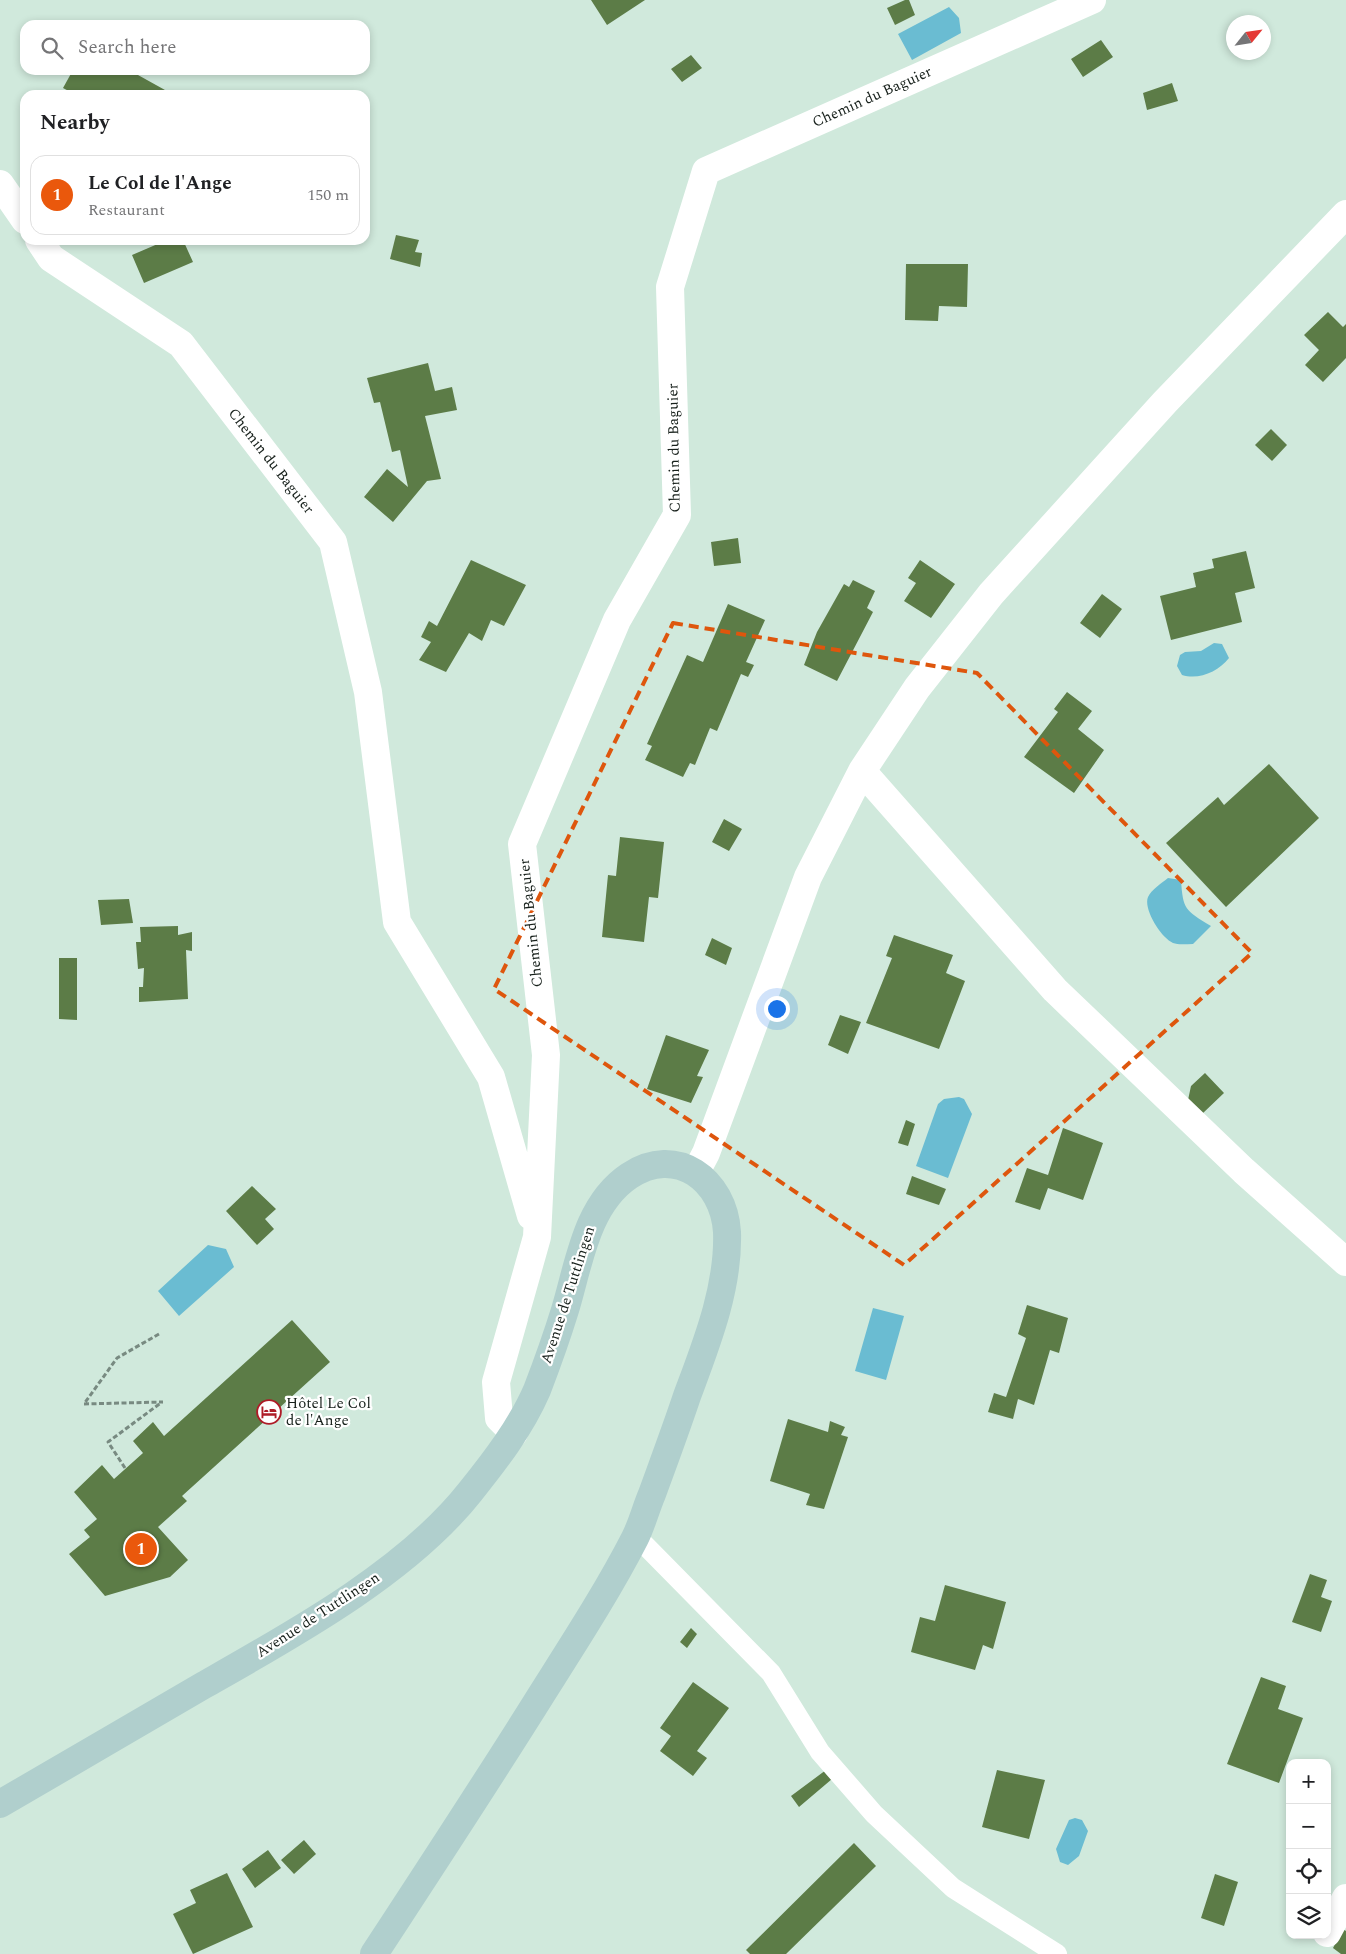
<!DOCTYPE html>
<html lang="en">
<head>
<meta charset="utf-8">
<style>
	:root { --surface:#fff; --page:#f2f2f2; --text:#202124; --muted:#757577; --line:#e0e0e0; --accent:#ea580c }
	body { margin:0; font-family:Spectral,serif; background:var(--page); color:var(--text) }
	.controls { position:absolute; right:15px; bottom:15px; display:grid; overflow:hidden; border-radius:10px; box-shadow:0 2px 8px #0003 }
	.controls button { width:45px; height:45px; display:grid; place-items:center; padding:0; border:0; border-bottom:1px solid var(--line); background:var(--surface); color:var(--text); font:25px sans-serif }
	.compass { position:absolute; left:1226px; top:15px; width:45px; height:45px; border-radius:50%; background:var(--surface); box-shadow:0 2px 8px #0003; rotate:60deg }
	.you { position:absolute; left:776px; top:1008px; width:18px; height:18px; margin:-12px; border:4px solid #fff; border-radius:50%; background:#1a73e8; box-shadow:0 0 0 8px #1a73e833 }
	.badge { display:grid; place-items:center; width:32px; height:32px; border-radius:50%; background:var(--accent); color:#fff; font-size:16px; font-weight:700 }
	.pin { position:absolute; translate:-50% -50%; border:2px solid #fff; box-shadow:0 1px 5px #0006 }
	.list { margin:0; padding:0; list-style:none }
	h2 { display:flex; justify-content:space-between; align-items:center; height:65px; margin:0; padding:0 20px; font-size:21px }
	h2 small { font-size:16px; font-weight:400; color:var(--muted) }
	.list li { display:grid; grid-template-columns:32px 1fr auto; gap:15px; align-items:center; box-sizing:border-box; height:80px; margin:0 10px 10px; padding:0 10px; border:1px solid var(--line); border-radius:15px }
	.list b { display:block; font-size:19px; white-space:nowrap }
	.list p { margin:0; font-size:16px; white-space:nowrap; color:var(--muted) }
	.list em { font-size:16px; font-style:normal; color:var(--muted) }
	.icon { flex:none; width:28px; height:28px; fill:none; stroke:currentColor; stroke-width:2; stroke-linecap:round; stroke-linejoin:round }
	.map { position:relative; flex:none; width:1346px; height:1954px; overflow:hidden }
	.search { position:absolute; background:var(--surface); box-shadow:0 2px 8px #0003; left:20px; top:20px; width:350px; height:55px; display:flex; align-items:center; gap:12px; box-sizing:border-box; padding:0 18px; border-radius:15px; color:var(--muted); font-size:19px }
	.panel { position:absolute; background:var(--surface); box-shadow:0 2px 8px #0003; left:20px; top:90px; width:350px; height:155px; border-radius:15px }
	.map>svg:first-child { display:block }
</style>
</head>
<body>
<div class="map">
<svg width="1346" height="1954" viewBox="0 0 1346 1954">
	<rect width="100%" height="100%" fill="#d0e9dc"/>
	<path fill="#6abcd2" d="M949,7L959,18L961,33L912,60L898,34Z
		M1214,643L1222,644L1229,658C1218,672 1199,680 1182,675L1177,666L1180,655L1185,652L1201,651Z
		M1168,878L1181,880C1183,910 1185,910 1211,926L1193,944C1186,944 1178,945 1173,943C1161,938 1143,909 1148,897C1151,890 1162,883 1168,878Z
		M959,1097L964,1099L972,1114L948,1178L916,1166L938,1104L944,1099Z
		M208,1245L226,1249L234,1267L179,1316L158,1291Z
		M873,1308L904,1316L886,1380L855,1371Z
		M1075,1818L1082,1820L1088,1831L1079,1856L1068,1865L1060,1862L1056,1849L1069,1820Z"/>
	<path fill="#5c7c47" d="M591,0H645L607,25Z
		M905,0H909L915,15L895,25L887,8Z
		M1101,40L1113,57L1083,77L1071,59Z
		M691,55L702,68L682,82L671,69Z
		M73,70H129L174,95H76L63,88Z
		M1172,83L1178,101L1147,110L1143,93Z
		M396,235L419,240L415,252L422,253L420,267L390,259Z
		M167,240H183L193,262L144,283L132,255Z
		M906,264H968L967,307L939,306L938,321L905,320Z
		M1328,312L1343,327L1346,324V358L1323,382L1305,365L1319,350L1304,335Z
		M428,363L435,391L452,387L457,410L425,416L441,479L427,481L393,522L364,497L387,469L408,487L400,450L392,452L380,402L374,403L367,378Z
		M1271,429L1287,445L1272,461L1255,445Z
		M738,538L741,563L714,566L711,542Z
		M1246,551L1255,588L1235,593L1242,622L1171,640L1160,596L1196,587L1193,573L1214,568L1212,559Z
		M471,560L526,585L504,626L491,620L482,641L469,633L446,672L419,660L431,642L421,637L429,621L437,626Z
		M920,560L955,584L931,618L904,601L916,583L908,578Z
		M853,580L875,591L867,608L873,612L837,681L804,665L817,632L844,584L849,587Z
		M1102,594L1122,609L1100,638L1080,623Z
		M728,604L765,620L746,662L754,665L748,677L741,674L717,731L710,728L695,765L690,763L683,777L645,760L652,746L647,744L687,655L703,662Z
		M1067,692L1092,711L1078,729L1104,750L1074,793L1024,757L1058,712L1054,709Z
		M1269,764L1319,818L1226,907L1166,843L1218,797L1224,805Z
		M724,819L742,829L729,851L712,842Z
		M620,837L664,842L658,898L649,897L644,942L602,937L608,875L616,876Z
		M129,899L133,923L101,925L98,900Z
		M178,926V935L192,932V951L186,950L188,999L139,1002V987H143L144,968L138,969L136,942H141L140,927Z
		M894,935L953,955L946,973L965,981L939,1049L866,1023L892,958L886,956Z
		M712,938L732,948L726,965L705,955Z
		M59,958H77V1020L59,1019Z
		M840,1015L861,1022L848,1054L828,1045Z
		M666,1035L709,1050L697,1076L703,1077L691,1103L647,1089Z
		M1205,1073L1224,1093L1202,1114L1188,1100L1191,1086Z
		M906,1120L915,1124L908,1146L898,1143Z
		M1063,1128L1103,1143L1083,1200L1048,1188L1040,1210L1015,1202L1027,1168L1048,1175Z
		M912,1176L946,1189L939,1205L906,1194Z
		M252,1186L276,1209L265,1219L274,1229L257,1245L226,1211Z
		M1027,1305L1068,1318L1059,1353L1050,1350L1034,1405L1018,1399L1013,1419L988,1412L994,1393L1006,1397L1026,1338L1018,1334Z
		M292,1320L330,1362L182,1496L187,1501L158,1527L188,1560L170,1577L105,1596L69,1554L90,1537L84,1530L97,1519L74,1492L102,1465L114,1479L143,1453L133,1441L153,1422L164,1436Z
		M788,1419L828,1432L830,1421L845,1427L841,1435L848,1437L824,1509L806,1505L810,1494L770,1481Z
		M1310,1574L1327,1580L1321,1597L1332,1601L1321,1632L1292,1622Z
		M945,1585L1006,1602L993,1649L983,1645L975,1670L911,1652L920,1617L935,1621Z
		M691,1628L697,1634L687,1648L680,1642Z
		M1261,1677L1286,1686L1278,1709L1303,1718L1279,1783L1227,1764Z
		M693,1682L729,1708L697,1751L707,1758L693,1776L660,1751L671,1736L660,1728Z
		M826,1770L832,1779L799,1807L791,1796Z
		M997,1770L1045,1780L1029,1839L982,1827Z
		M304,1840L316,1854L294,1874L281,1860Z
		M854,1843L876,1866L786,1954H750L746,1950Z
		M268,1850L281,1868L255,1888L242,1869Z
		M227,1873L253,1927L193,1954L173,1914L196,1903L190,1890Z
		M1215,1874L1238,1882L1224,1926L1201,1918Z
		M1343,1929L1346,1931V1954H1341L1333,1948Z"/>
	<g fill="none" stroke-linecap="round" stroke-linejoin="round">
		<path stroke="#788a81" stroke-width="3" stroke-dasharray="5 2.5" stroke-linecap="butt" d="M159,1334L117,1358L84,1404L163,1402
			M125,1468L108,1442L162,1402"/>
		<path stroke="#fff" stroke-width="20" d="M636,1536L771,1673L820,1752L874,1814L953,1888L1057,1954"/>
		<path stroke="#fff" stroke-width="28" d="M0,184L25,220
			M39,240L51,258L181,344L333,542L368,692L397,922L491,1077L531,1216
			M862,771L1055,990L1244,1171L1346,1262
			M696,1172L706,1153L808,877L862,771L917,688L991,594L1165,402L1346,214
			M514,1433L499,1418L496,1382L537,1237L546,1055L522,844L617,620L677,515L670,287L706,171L1092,0
			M1327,1933L1346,1898"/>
		<path stroke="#b0cfcd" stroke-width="28" d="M0,1804C68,1764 136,1725 204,1685C292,1635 407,1572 470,1492C495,1461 521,1427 537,1390C547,1364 557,1336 565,1310C579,1264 586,1205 629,1176C676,1144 724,1180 727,1232C729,1288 706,1345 687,1396C676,1429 664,1461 652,1494C646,1508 642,1524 635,1538C609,1589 574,1643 543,1692C488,1780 431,1867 374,1954"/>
	</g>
	<path fill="none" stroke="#de560d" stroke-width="4" stroke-dasharray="10 6" stroke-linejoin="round" d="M673,623L977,673L1252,953L904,1265L494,989Z"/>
	<defs>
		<g id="hotel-ring" transform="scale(1.25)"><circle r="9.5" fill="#fff" stroke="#ae1b27" stroke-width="1.5"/><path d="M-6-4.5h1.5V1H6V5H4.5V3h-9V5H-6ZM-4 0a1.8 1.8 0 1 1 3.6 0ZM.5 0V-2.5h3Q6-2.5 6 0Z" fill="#ae1b27"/></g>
	</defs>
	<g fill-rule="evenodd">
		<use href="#hotel-ring" x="269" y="1412"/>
	</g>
	<g text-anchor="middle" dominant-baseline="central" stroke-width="4.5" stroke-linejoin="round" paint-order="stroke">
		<g font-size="15" fill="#17201b" stroke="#fff">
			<text transform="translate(872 97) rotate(-24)">Chemin du Baguier</text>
			<text transform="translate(674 448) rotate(-91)">Chemin du Baguier</text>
			<text transform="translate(271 461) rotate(52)">Chemin du Baguier</text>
			<text transform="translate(531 923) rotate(-96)">Chemin du Baguier</text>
			<text transform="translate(568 1295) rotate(-72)">Avenue de Tuttlingen</text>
			<text transform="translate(318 1615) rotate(-33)">Avenue de Tuttlingen</text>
		</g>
		<g font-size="15" fill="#17201b" stroke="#fff" text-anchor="start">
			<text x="286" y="1403">Hôtel Le Col<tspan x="286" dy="17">de l'Ange</tspan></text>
		</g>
	</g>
</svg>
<div class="controls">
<button>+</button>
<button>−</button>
<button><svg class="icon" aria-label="locate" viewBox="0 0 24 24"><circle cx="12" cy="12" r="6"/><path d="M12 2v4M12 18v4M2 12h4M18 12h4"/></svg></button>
<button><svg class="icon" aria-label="layers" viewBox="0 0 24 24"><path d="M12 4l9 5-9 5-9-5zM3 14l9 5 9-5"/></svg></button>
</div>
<svg class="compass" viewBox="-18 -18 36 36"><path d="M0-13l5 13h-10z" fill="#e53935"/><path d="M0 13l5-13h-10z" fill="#757577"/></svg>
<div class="you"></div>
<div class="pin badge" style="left:141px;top:1549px">1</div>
<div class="search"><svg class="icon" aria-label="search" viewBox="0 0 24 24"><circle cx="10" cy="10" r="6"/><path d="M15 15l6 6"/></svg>Search here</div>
<section class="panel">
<h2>Nearby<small></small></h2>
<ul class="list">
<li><span class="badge">1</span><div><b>Le Col de l'Ange</b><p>Restaurant</p></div><em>150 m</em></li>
</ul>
</section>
</div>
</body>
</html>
